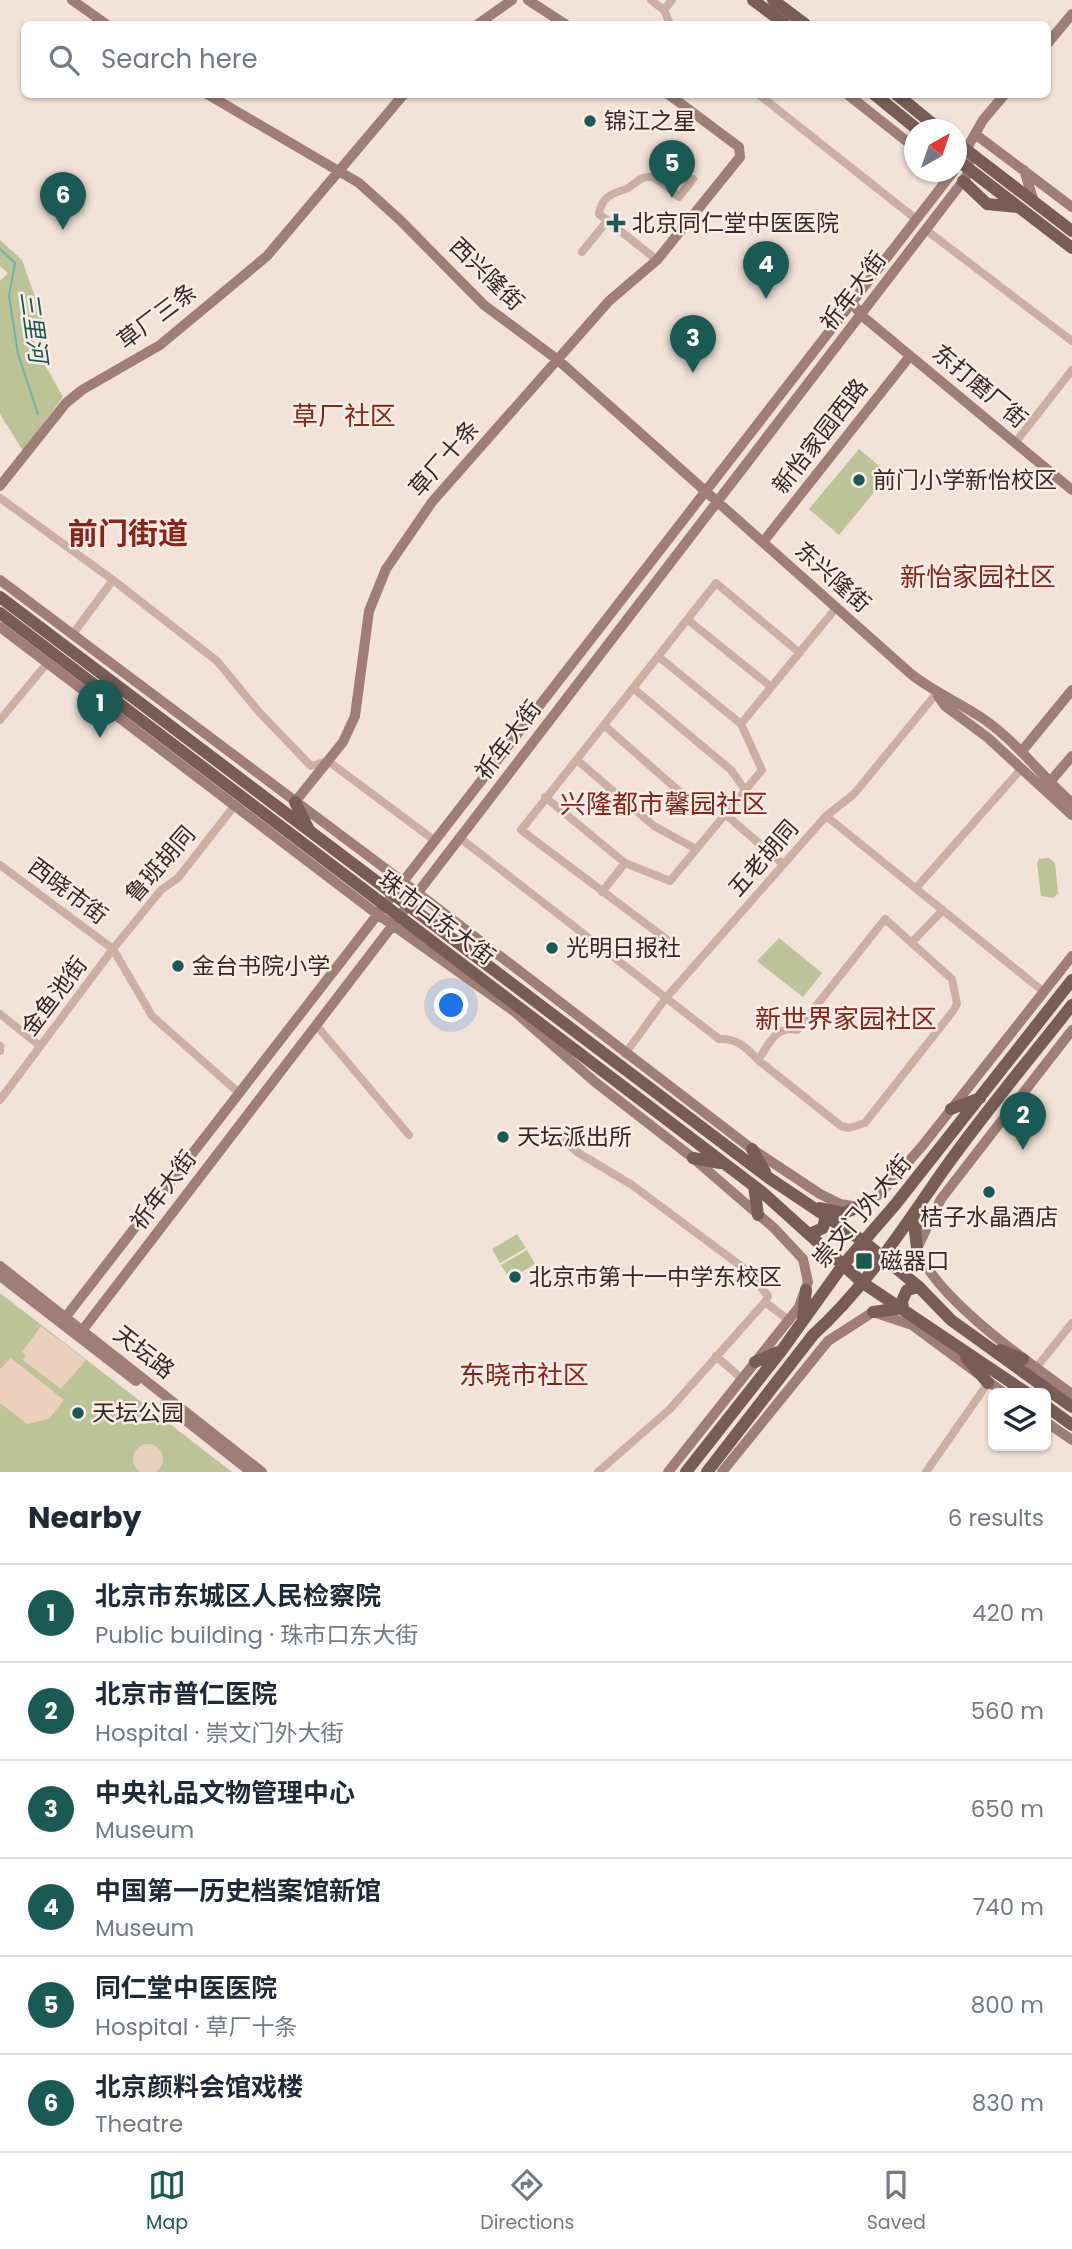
<!DOCTYPE html>
<html lang="en">
<head>
<meta charset="utf-8">
<style>
	:root { --surface:#fff; --page:#f6f6f7; --text:#1f2937; --muted:#747a83; --line:#e0e1e3; --accent:#195a54 }
	body { margin:0; font-family:Poppins,"Noto Sans SC",sans-serif; background:var(--page); color:var(--text) }
	.controls { position:absolute; right:21px; bottom:21px; display:grid; overflow:hidden; border-radius:10px; box-shadow:0 2px 5px #0004 }
	.controls button { width:63px; height:63px; display:grid; place-items:center; padding:0; border:0; border-bottom:2px solid var(--line); background:var(--surface); color:var(--text); font:35px sans-serif }
	.compass { position:absolute; left:904px; top:119px; width:63px; height:63px; border-radius:50%; background:var(--surface); box-shadow:0 2px 5px #0004; rotate:40deg }
	.you { position:absolute; left:452px; top:1006px; width:24px; height:24px; margin:-18px; border:5px solid #fff; border-radius:50%; background:#1a73e8; box-shadow:0 0 0 10px #1a73e833 }
	.badge { display:grid; place-items:center; width:46px; height:46px; border-radius:50%; background:var(--accent); color:#fff; font-size:23px; font-weight:700 }
	.pin { position:absolute; translate:-50% -58px; filter:drop-shadow(0 2px 4px #0008) }
	.pin::after { content:''; position:absolute; top:37px; width:24px; height:21px; background:inherit; clip-path:polygon(0 0,100% 0,50% 100%) }
	.list { margin:0; padding:0; list-style:none }
	h2 { display:flex; justify-content:space-between; align-items:center; height:91px; margin:0; padding:0 28px; font-size:30px }
	h2 small { font-size:23px; font-weight:400; color:var(--muted) }
	.list li { display:grid; grid-template-columns:46px 1fr auto; gap:21px; align-items:center; box-sizing:border-box; height:98px; padding:0 28px; border-top:2px solid var(--line) }
	.list b { display:block; font-size:26px; white-space:nowrap }
	.list p { margin:0; font-size:23px; white-space:nowrap; color:var(--muted) }
	.list em { font-size:23px; font-style:normal; color:var(--muted) }
	.icon { flex:none; width:38px; height:38px; fill:none; stroke:currentColor; stroke-width:2; stroke-linecap:round; stroke-linejoin:round }
	.map { position:relative; flex:none; width:1072px; height:1472px; overflow:hidden }
	.search { position:absolute; background:var(--surface); box-shadow:0 2px 5px #0004; left:21px; right:21px; top:21px; height:77px; display:flex; align-items:center; gap:18px; box-sizing:border-box; padding:0 24px; border-radius:10px; color:var(--muted); font-size:26px }
	.sheet { height:679px; background:var(--surface) }
	nav { display:flex; justify-content:space-around; align-items:center; box-sizing:border-box; height:98px; border-top:2px solid var(--line); background:var(--surface); font-size:19px; color:var(--muted) }
	nav a { display:grid; justify-items:center; gap:4px }
	nav .on { color:var(--accent) }
	.map>svg:first-child { display:block }
</style>
</head>
<body>
<div class="map">
<svg width="1072" height="1472" viewBox="0 0 1072 1472">
	<rect width="100%" height="100%" fill="#f3e2d8"/>
	<path fill="#bbc397" d="M0,240L22,260L47,331L33,337L35,347L63,397L23,451L0,414V281L8,273L0,266Z
		M859,449L889,474L839,535L809,509Z
		M1049,858L1055,863L1058,893L1053,898L1041,896L1037,863L1039,859Z
		M779,938L822,973L803,997L757,961Z
		M517,1234L526,1248L500,1263L492,1249Z
		M527,1250L535,1264L510,1279L501,1265Z
		M0,1293L232,1472H0Z"/>
	<path fill="#ecd0be" d="M41,1326L86,1360L61,1389L23,1360L26,1355L22,1352Z
		M11,1358L64,1400L49,1419L27,1424L0,1403V1369Z
		M133 1459a15 15 0 1 1 30 0a15 15 0 1 1-30 0Z"/>
	<g fill="none" stroke-linecap="round" stroke-linejoin="round">
		<path stroke="#75b2ab" stroke-width="2" d="M0,249L15,263L9,296L18,354L38,414"/>
		<path stroke="#ccafa3" stroke-width="8" d="M651,0L664,10
			M670,24L664,10L672,0
			M758,94L916,219
			M926,230L1072,341
			M582,252L607,221
			M657,260L599,214C601,198 612,193 626,189C635,185 639,176 651,177C661,179 671,191 679,197L693,179
			M1015,443L1072,370
			M0,498L113,580L217,661L259,712L311,766L328,761L434,840
			M688,620L770,686
			M72,635L113,580
			M633,688L731,770L745,790
			M0,720L48,662
			M741,724L836,608
			M605,726L680,792
			M577,760L654,826L696,849
			M545,797L625,863L670,881L762,770L741,724L659,657
			M725,814L783,864
			M826,816L1044,992
			M460,838L719,1039C737,1038 746,1047 758,1060L841,1126L849,1128L865,1123L953,1011L957,1004L952,979L885,919L797,1030C776,1025 769,1044 758,1060
			M0,865L113,949L152,1016L239,1093
			M917,887L1022,768
			M602,892L625,863
			M666,939L521,830L716,583L800,653
			M912,942L943,910
			M0,1014L40,1046
			M316,1025L409,1135
			M0,1046V1051
			M625,1054L665,999L826,816L854,794L936,694
			M0,1100L113,949L161,890L178,878L235,805
			M553,1131L577,1152L632,1185L749,1272L768,1296L765,1302
			M716,1356L742,1379
			M1036,1368L1072,1323
			M598,1472L670,1409L765,1302L790,1321
			M926,1472L988,1383"/>
		<path stroke="#9f7e75" stroke-width="10" d="M72,0L106,24
			M528,0L565,24
			M478,24L512,0
			M1048,43L1072,14
			M207,94L359,183L400,220L484,305L558,360L911,674C935,693 961,703 985,720C1019,744 1042,777 1072,803
			M847,94L914,147
			M975,134L1072,207
			M963,155L983,120L1005,94
			M1024,170L1034,202
			M851,301L861,315L1072,490
			M0,486L66,403L82,390L160,345L267,256L404,94
			M763,542L910,356
			M0,580L402,881L752,1149L820,1194L840,1204L859,1207L880,1194L923,1145L1072,956
			M0,627L377,914L515,1012L595,1082L693,1158L774,1228L803,1259L808,1282L799,1307L668,1472
			M938,696L945,706L987,737L1072,815
			M1022,751L1072,690
			M1049,783L1072,756
			M295,802L343,742L355,716L369,611L386,569L432,502L609,301L657,260L740,157L739,147L668,94
			M1072,1030L941,1199L917,1248C935,1298 1028,1362 1072,1394
			M0,1266L262,1472
			M0,1276L136,1381
			M61,1323L953,172
			M78,1336L963,181L970,170L966,150
			M165,1404L251,1472
			M1046,1422L1072,1440
			M722,1472L828,1341L873,1312L912,1325L1004,1393"/>
		<path stroke="#795c56" stroke-width="12" d="M753,0L785,24
			M773,0L805,24
			M874,94L918,130
			M896,94L940,130
			M956,142L1072,231
			M956,159L1072,248
			M963,181L987,204L1018,207
			M0,597L769,1178L863,1241L919,1287L951,1320L1072,1407
			M0,613L762,1192L863,1283L1027,1393
			M295,802L309,830
			M951,1109L980,1098
			M752,1149L765,1172
			M693,1158L720,1163
			M754,1186L758,1215
			M820,1208L844,1213L859,1207
			M810,1234L823,1228L826,1216
			M917,1248L915,1231L919,1214
			M873,1312L903,1308L902,1301L907,1290L919,1287
			M803,1317L806,1290
			M1000,1350L1023,1359
			M966,1357L988,1383
			M755,1362L778,1352
			M1046,1406L1072,1425
			M686,1472L782,1350L843,1265L895,1205L1072,980
			M707,1472L813,1335C866,1287 903,1228 943,1171C983,1114 1029,1060 1072,1005"/>
	</g>
	<g fill="#195a54" stroke="#faede5" stroke-width="2.5">
		<circle cx="590" cy="121" r="7"/>
		<path d="M612.5 212.5h7v7h7v7h-7v7h-7v-7h-7v-7h7z"/>
		<circle cx="859" cy="480" r="7"/>
		<circle cx="552" cy="948" r="7"/>
		<circle cx="178" cy="966" r="7"/>
		<circle cx="503" cy="1137" r="7"/>
		<circle cx="989" cy="1192" r="7"/>
		<rect x="855" y="1252" width="18" height="18" rx="3.5"/>
		<circle cx="515" cy="1277" r="7"/>
		<circle cx="78" cy="1413" r="7"/>
	</g>
	<g text-anchor="middle" dominant-baseline="central" stroke-width="5" stroke-linejoin="round" paint-order="stroke">
		<g font-size="23" fill="#362826" stroke="#faede5" text-anchor="start">
			<text x="604" y="121">锦江之星</text>
			<text x="632" y="223">北京同仁堂中医医院</text>
			<text x="873" y="480">前门小学新怡校区</text>
			<text x="566" y="948">光明日报社</text>
			<text x="192" y="966">金台书院小学</text>
			<text x="517" y="1137">天坛派出所</text>
			<text x="989" y="1217" text-anchor="middle">桔子水晶酒店</text>
			<text x="880" y="1261">磁器口</text>
			<text x="529" y="1277">北京市第十一中学东校区</text>
			<text x="92" y="1413">天坛公园</text>
		</g>
		<g font-size="23" fill="#362826" stroke="#faede5">
			<text transform="translate(487 274) rotate(44)">西兴隆街</text>
			<text transform="translate(853 291) rotate(-53)">祈年大街</text>
			<text transform="translate(157 316) rotate(-37)">草厂三条</text>
			<text transform="translate(980 386) rotate(40)">东打磨厂街</text>
			<text transform="translate(820 436) rotate(-52)">新怡家园西路</text>
			<text transform="translate(444 458) rotate(-49)">草厂十条</text>
			<text transform="translate(833 577) rotate(42)">东兴隆街</text>
			<text transform="translate(508 740) rotate(-53)">祈年大街</text>
			<text transform="translate(763 858) rotate(-49)">五老胡同</text>
			<text transform="translate(160 864) rotate(-49)">鲁班胡同</text>
			<text transform="translate(68 891) rotate(37)">西晓市街</text>
			<text transform="translate(437 918) rotate(37)">珠市口东大街</text>
			<text transform="translate(54 996) rotate(-53)">金鱼池街</text>
			<text transform="translate(163 1190) rotate(-53)">祈年大街</text>
			<text transform="translate(862 1211) rotate(-50)">崇文门外大街</text>
			<text transform="translate(144 1352) rotate(38)">天坛路</text>
		</g>
		<g font-size="24" font-style="italic" fill="#195a54" stroke="#faede5">
			<text transform="translate(34 327) rotate(82)">三里河</text>
		</g>
		<g font-size="26" fill="#8a231a" stroke="#faede5">
			<text x="344" y="416">草厂社区</text>
			<text x="978" y="577">新怡家园社区</text>
			<text x="664" y="804">兴隆都市馨园社区</text>
			<text x="846" y="1019">新世界家园社区</text>
			<text x="524" y="1375">东晓市社区</text>
		</g>
		<g font-size="30" font-weight="bold" fill="#8a231a" stroke="#faede5">
			<text x="128" y="533">前门街道</text>
		</g>
	</g>
</svg>
<div class="controls">
<button><svg class="icon" aria-label="layers" viewBox="0 0 24 24"><path d="M12 4l9 5-9 5-9-5zM3 14l9 5 9-5"/></svg></button>
</div>
<svg class="compass" viewBox="-18 -18 36 36"><path d="M0-13l5 13h-10z" fill="#e53935"/><path d="M0 13l5-13h-10z" fill="#747a83"/></svg>
<div class="you"></div>
<div class="pin badge" style="left:100px;top:738px">1</div>
<div class="pin badge" style="left:1023px;top:1150px">2</div>
<div class="pin badge" style="left:693px;top:373px">3</div>
<div class="pin badge" style="left:766px;top:299px">4</div>
<div class="pin badge" style="left:672px;top:198px">5</div>
<div class="pin badge" style="left:63px;top:230px">6</div>
<div class="search"><svg class="icon" aria-label="search" viewBox="0 0 24 24"><circle cx="10" cy="10" r="6"/><path d="M15 15l6 6"/></svg>Search here</div>
</div>
<section class="sheet">
<h2>Nearby<small>6 results</small></h2>
<ul class="list">
<li><span class="badge">1</span><div><b>北京市东城区人民检察院</b><p>Public building · 珠市口东大街</p></div><em>420 m</em></li>
<li><span class="badge">2</span><div><b>北京市普仁医院</b><p>Hospital · 崇文门外大街</p></div><em>560 m</em></li>
<li><span class="badge">3</span><div><b>中央礼品文物管理中心</b><p>Museum</p></div><em>650 m</em></li>
<li><span class="badge">4</span><div><b>中国第一历史档案馆新馆</b><p>Museum</p></div><em>740 m</em></li>
<li><span class="badge">5</span><div><b>同仁堂中医医院</b><p>Hospital · 草厂十条</p></div><em>800 m</em></li>
<li><span class="badge">6</span><div><b>北京颜料会馆戏楼</b><p>Theatre</p></div><em>830 m</em></li>
</ul>
</section>
<nav>
<a class="on"><svg class="icon" aria-label="map" viewBox="0 0 24 24"><path d="M3 6l6-2 6 2 6-2v14l-6 2-6-2-6 2zM9 4v14M15 6v14"/></svg>Map</a>
<a><svg class="icon" aria-label="directions" viewBox="0 0 24 24"><path d="M12 3l9 9-9 9-9-9zM9 14v-3h6M13 9l2 2-2 2"/></svg>Directions</a>
<a><svg class="icon" aria-label="saved" viewBox="0 0 24 24"><path d="M7 4h10v16l-5-4-5 4z"/></svg>Saved</a>
</nav>
</body>
</html>
